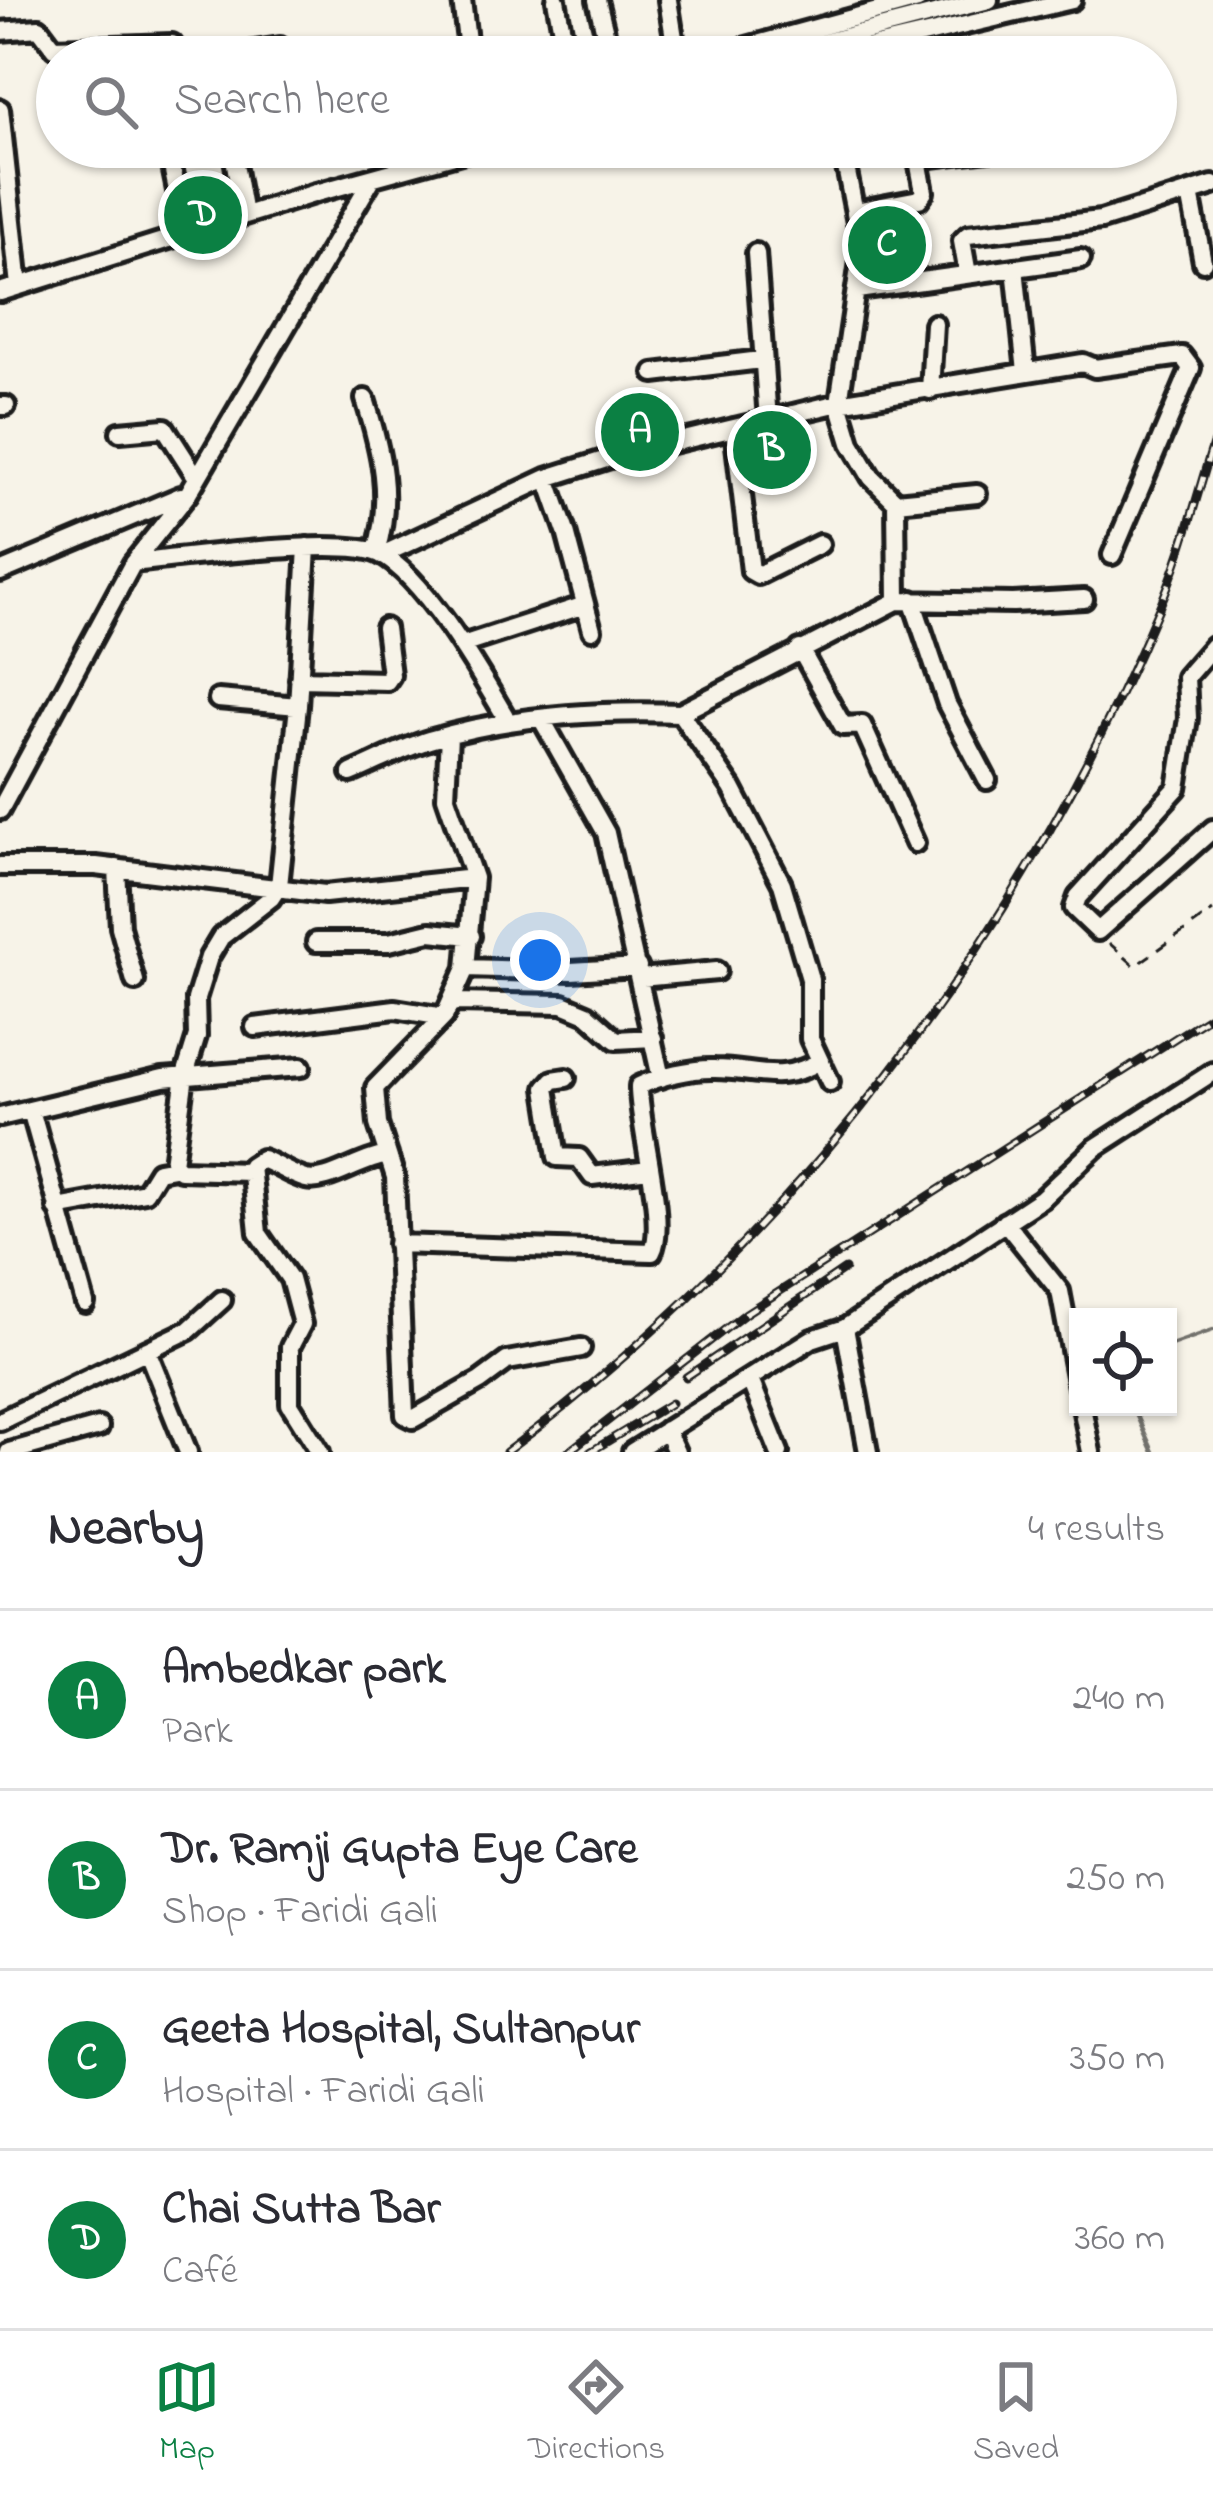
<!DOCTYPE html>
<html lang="en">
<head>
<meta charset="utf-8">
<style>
	:root { --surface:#fff; --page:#f7f7f7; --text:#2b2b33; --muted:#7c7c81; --line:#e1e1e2; --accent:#0b8043 }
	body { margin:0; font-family:"Indie Flower",sans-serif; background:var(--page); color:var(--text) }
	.controls { position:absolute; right:36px; bottom:36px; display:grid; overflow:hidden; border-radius:0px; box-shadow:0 3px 9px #0004 }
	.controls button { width:108px; height:108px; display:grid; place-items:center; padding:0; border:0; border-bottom:3px solid var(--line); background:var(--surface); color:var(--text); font:60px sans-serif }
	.you { position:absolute; left:540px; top:960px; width:42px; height:42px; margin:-30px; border:9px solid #fff; border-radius:50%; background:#1a73e8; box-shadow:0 0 0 18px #1a73e833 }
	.badge { display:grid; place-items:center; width:78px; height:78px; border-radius:50%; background:var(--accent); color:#fff; font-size:39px; font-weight:700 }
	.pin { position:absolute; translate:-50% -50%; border:6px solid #fff; box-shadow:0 3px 12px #0006 }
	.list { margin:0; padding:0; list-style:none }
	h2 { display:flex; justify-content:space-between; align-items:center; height:156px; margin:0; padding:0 48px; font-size:51px }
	h2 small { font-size:39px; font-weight:400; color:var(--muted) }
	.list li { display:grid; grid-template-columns:78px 1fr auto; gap:36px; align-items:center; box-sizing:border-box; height:180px; padding:0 48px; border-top:3px solid var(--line) }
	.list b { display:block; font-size:45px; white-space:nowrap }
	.list p { margin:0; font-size:39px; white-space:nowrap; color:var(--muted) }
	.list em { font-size:39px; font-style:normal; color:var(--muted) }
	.icon { flex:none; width:66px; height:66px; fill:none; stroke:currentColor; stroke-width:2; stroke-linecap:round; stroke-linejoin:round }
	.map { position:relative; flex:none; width:1213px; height:1452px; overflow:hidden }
	.search { position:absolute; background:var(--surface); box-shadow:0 3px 9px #0004; left:36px; right:36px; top:36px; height:132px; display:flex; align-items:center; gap:30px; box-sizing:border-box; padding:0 42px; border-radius:66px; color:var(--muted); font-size:45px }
	.sheet { height:876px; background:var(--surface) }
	nav { display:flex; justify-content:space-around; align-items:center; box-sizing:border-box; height:168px; border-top:3px solid var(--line); background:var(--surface); font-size:33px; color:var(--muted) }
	nav a { display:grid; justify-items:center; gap:6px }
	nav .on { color:var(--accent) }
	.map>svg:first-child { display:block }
</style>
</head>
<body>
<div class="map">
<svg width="1213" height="1452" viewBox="0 0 1213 1452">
	<rect width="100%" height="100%" fill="#f7f3e8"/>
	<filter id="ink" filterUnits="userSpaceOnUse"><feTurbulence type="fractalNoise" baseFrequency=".00833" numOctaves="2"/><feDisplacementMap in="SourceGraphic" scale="24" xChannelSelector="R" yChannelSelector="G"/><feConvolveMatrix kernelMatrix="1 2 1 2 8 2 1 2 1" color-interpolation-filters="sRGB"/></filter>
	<g filter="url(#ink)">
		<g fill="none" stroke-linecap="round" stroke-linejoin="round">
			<path stroke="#72716c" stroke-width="4.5" d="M1168,1346L1213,1330
				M1133,1407L1153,1452"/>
		</g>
		<path fill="#c0beb5" stroke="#1c1c1c" stroke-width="3" d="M896,216L899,247L887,253L886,250L874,251L873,237L886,236L884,219Z"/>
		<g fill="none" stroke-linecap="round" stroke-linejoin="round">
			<g stroke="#1c1c1c" stroke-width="26">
				<path id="minor" d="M462,0L469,57
					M556,0L567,57
					M597,0L611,57
					M668,0L677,57
					M0,31L39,28L54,48L172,44
					M217,57L280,47
					M710,57L918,0
					M767,57L989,0
					M829,57L1072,0
					M0,109L19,286
					M168,147L186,234
					M232,147L244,215
					M842,147L862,248L839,403L851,443L871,477L896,502L977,494
					M1190,193L1203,262
					M855,211L919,199L924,192L919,165L923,158L1012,147
					M756,253L768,420
					M1015,268L1026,372
					M968,274L962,241L968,235L1101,220L1213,185
					M857,290L1081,259
					M0,292L316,193L483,147
					M654,373L761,360
					M930,390L934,324
					M365,399C381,450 393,499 376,551
					M0,406H6
					M734,428L751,571L758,575L820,544
					M120,432L165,428L197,478
					M547,478L566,532L592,630
					M896,502L897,601
					M382,555L547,478L613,457L839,403L1083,363L1095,368L1182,356L1191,368L1112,555
					M133,563C179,558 346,536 380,554C425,577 482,677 508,721
					M0,572L181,496
					M912,600L947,704L987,780
					M462,645L585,605
					M1213,646L1186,677L1188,718L1177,788L1078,897L1074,908L1098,931L1213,829
					M800,649L843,726L862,725L915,843
					M299,679L387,681L391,675L385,628
					M218,699L298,706
					M680,713L897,601L1013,603L1084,599
					M541,718L606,833L661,1078
					M449,735L446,797L474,878L466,968L444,1017L375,1088L378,1124L395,1177L405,1415L413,1419L480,1381L507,1361L581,1348
					M351,773C377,762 403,748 429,740C510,716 595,710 680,713L732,788L782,884L810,979V1039L830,1082
					M0,810L133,563L188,494L372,179
					M0,866H96L325,894L474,878
					M117,868L120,927L135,981
					M316,942H389L430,932L471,936
					M466,968L571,971L638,967
					M640,978L717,971
					M453,1002L563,1004L587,1014L616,1040L653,1038
					M255,1027L395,1009L444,1017
					M566,1078L553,1080L546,1088L557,1157L579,1158L592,1176L649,1169
					M31,1110L85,1303
					M0,1117L163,1078L301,1067
					M250,1172L180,1170L173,1164L185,1075L197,1036L196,999L209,957L221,937L271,898L279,886L298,706L307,547
					M57,1208L145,1192L158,1171L174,1168
					M1005,1222L1060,1291L1078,1387
					M397,1244L652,1252C668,1224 638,1124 639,1086C660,1076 692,1068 715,1069C756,1069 780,1085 820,1061
					M845,1328L868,1452
					M147,1350L188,1452
					M750,1380L779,1452
					M1082,1407L1091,1452
					M0,1421L189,1330L222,1300
					M666,1430L676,1452
					M9,1452L99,1427
					M320,1452L290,1404V1347L302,1324L290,1279L258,1233L251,1166L262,1159C277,1165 291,1175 306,1179C327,1184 360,1159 388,1155
					M632,1452L812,1339L845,1328L1041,1199L1095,1148L1213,1072"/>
			</g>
			<path stroke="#1c1c1c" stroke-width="3" stroke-dasharray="12 9" stroke-linecap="butt" d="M1109,943L1135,966L1213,911"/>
			<use href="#minor" stroke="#f7f3e8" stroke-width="16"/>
			<g stroke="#1c1c1c" stroke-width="9">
				<path id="rail" d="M686,1377L845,1269
					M506,1452C794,1238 1020,938 1159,608C1182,556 1196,498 1213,444
					M568,1452L746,1313L1213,1014
					M590,1452L671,1403"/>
			</g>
			<use href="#rail" stroke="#f7f3e8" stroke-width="4.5" stroke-dasharray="14" stroke-linecap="butt"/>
		</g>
	</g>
</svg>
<div class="controls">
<button><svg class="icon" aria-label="locate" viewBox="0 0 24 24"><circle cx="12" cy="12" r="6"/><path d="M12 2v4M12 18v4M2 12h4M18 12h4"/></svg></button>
</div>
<div class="you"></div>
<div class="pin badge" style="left:640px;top:432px">A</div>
<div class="pin badge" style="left:772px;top:450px">B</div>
<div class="pin badge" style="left:887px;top:245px">C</div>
<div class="pin badge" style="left:203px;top:215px">D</div>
<div class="search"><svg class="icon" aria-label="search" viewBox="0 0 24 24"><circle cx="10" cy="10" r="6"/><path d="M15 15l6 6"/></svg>Search here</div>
</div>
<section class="sheet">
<h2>Nearby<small>4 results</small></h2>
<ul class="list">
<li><span class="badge">A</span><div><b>Ambedkar park</b><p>Park</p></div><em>240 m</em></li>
<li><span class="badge">B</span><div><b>Dr. Ramji Gupta Eye Care</b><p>Shop · Faridi Gali</p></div><em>250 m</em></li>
<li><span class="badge">C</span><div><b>Geeta Hospital, Sultanpur</b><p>Hospital · Faridi Gali</p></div><em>350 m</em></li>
<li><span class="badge">D</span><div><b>Chai Sutta Bar</b><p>Café</p></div><em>360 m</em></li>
</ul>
</section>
<nav>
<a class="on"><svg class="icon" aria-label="map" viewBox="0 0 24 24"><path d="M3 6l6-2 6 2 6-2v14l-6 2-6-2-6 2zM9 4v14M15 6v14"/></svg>Map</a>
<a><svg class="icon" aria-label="directions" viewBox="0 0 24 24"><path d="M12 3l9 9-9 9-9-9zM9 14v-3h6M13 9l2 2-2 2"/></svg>Directions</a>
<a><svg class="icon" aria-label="saved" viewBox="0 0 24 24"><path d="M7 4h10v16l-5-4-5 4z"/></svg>Saved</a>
</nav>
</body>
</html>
